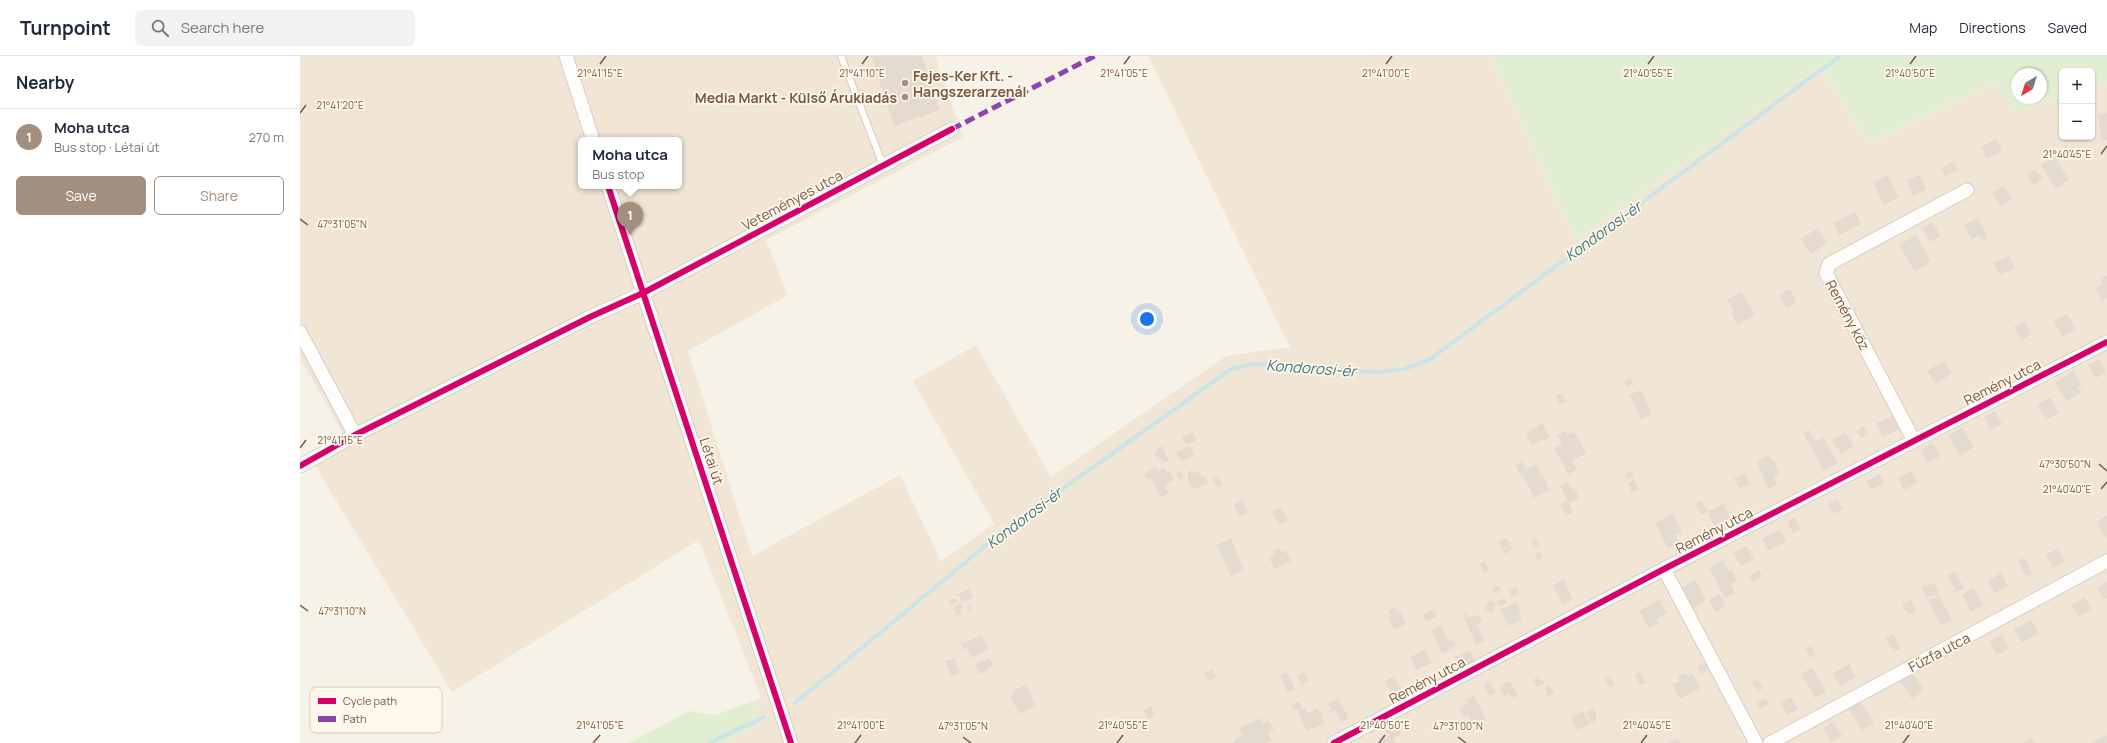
<!DOCTYPE html>
<html lang="en">
<head>
<meta charset="utf-8">
<style>
	:root { --surface:#fff; --page:#f2f2f3; --text:#1f2937; --muted:#747a83; --line:#e0e1e3; --accent:#a38f80 }
	body { margin:0; font-family:Manrope,sans-serif; background:var(--page); color:var(--text) }
	.controls { position:absolute; right:12px; top:12px; display:grid; overflow:hidden; border-radius:6px; box-shadow:0 1px 3px #0004 }
	.controls button { width:36px; height:36px; display:grid; place-items:center; padding:0; border:0; border-bottom:1px solid var(--line); background:var(--surface); color:var(--text); font:20px sans-serif }
	.compass { position:absolute; left:1711px; top:12px; width:36px; height:36px; border-radius:50%; background:var(--surface); box-shadow:0 1px 3px #0004; rotate:218deg }
	.you { position:absolute; left:847px; top:263px; width:14px; height:14px; margin:-10px; border:3px solid #fff; border-radius:50%; background:#1a73e8; box-shadow:0 0 0 6px #1a73e833 }
	.badge { display:grid; place-items:center; width:26px; height:26px; border-radius:50%; background:var(--accent); color:#fff; font-size:13px; font-weight:700 }
	.pin { position:absolute; translate:-50% -33px; filter:drop-shadow(0 1px 2px #0008) }
	.pin::after { content:''; position:absolute; top:21px; width:14px; height:12px; background:inherit; clip-path:polygon(0 0,100% 0,50% 100%) }
	.popup { position:absolute; left:278px; top:81px; width:104px; height:52px; box-sizing:border-box; display:grid; place-content:center; border-radius:6px; background:var(--surface); filter:drop-shadow(0 1px 3px #0005); font-size:13px; white-space:nowrap; color:var(--muted) }
	.popup b { font-size:15px; color:var(--text) }
	.popup::after { content:''; position:absolute; left:50%; top:100%; margin-left:-8px; border:8px solid transparent; border-top-color:var(--surface) }
	.list { margin:0; padding:0; list-style:none }
	h2 { display:flex; justify-content:space-between; align-items:center; height:52px; margin:0; padding:0 16px; font-size:17px }
	h2 small { font-size:13px; font-weight:400; color:var(--muted) }
	.list li { display:grid; grid-template-columns:26px 1fr auto; gap:12px; align-items:center; box-sizing:border-box; height:56px; padding:0 16px; border-top:1px solid var(--line) }
	.list b { display:block; font-size:15px; white-space:nowrap }
	.list p { margin:0; font-size:13px; white-space:nowrap; color:var(--muted) }
	.list em { font-size:13px; font-style:normal; color:var(--muted) }
	.actions { display:flex; gap:8px; padding:12px 16px }
	.actions a { flex:1; padding:9px 0; border:1px solid var(--accent); border-radius:6px; text-align:center; font-size:14px; color:var(--accent) }
	.actions .main { background:var(--accent); color:#fff }
	.icon { flex:none; width:22px; height:22px; fill:none; stroke:currentColor; stroke-width:2; stroke-linecap:round; stroke-linejoin:round }
	.map { position:relative; flex:none; width:1807px; height:687px; overflow:hidden }
	header { display:flex; align-items:center; gap:24px; box-sizing:border-box; height:56px; padding:0 20px; background:var(--surface); border-bottom:1px solid var(--line) }
	header strong { font-size:19px }
	nav { display:flex; gap:22px; margin-inline-start:auto; font-size:14px }
	.search { width:280px; height:36px; background:var(--page); display:flex; align-items:center; gap:10px; box-sizing:border-box; padding:0 14px; border-radius:6px; color:var(--muted); font-size:15px }
	main { display:flex }
	aside { flex:1; background:var(--surface) }
	.map>svg:first-child { display:block }
</style>
</head>
<body>
<header>
<strong>Turnpoint</strong>
<div class="search"><svg class="icon" aria-label="search" viewBox="0 0 24 24"><circle cx="10" cy="10" r="6"/><path d="M15 15l6 6"/></svg>Search here</div>
<nav><a>Map</a><a>Directions</a><a>Saved</a></nav>
</header>
<main>
<aside>
<h2>Nearby<small></small></h2>
<ul class="list">
<li><span class="badge">1</span><div><b>Moha utca</b><p>Bus stop · Létai út</p></div><em>270 m</em></li>
</ul>
<div class="actions"><a class="main">Save</a><a>Share</a></div>
</aside>
<div class="map">
<svg width="1807" height="687" viewBox="0 0 1807 687">
	<rect width="100%" height="100%" fill="#f7f2e8"/>
	<path fill="#f1e5d5" fill-rule="evenodd" d="M0,0H635L663,81L466,184L488,239L388,295L452,500L600,419L641,505L694,468L613,325L676,289L751,421L926,300L990,291L848,0H1190L1276,184L1520,10L1569,87L1697,26L1715,57L1762,40V81H1792V30L1807,24V687H424L457,671L461,642L399,484L152,636L8,398L43,378L0,302ZM281,84H379V130H281Z"/>
	<path fill="#e2eed2" fill-rule="evenodd" d="M1190,0H1807V24L1792,30V15H1762V40L1715,57L1696,26L1569,87L1520,10L1276,184ZM1717,18H1741V42H1717Z
		M461,642L457,671L424,687H329L389,655L415,659Z"/>
	<g fill="none" stroke-linecap="round" stroke-linejoin="round">
		<path stroke="#cae5e7" stroke-width="4" d="M495,647L702,476L931,313L952,308L1078,316L1104,313L1129,304L1540,0
			M409,687L464,661"/>
	</g>
	<path fill="#e4dad0" d="M571,0H622L640,54L594,70Z
		M1807,57V84H1801L1798,58Z
		M1696,83L1702,94L1687,103L1681,91Z
		M1755,101L1769,124L1755,133L1741,109Z
		M1654,106L1658,114L1645,120L1641,112Z
		M1736,113L1743,123L1734,129L1727,119Z
		M1587,119L1599,141L1584,149L1573,127Z
		M1620,119L1626,134L1613,139L1607,124Z
		M1703,130L1712,143L1701,151L1692,137Z
		M1555,156L1561,168L1539,179L1533,167Z
		M1678,162L1688,182L1682,185L1679,180L1671,184L1664,169Z
		M1633,166L1640,180L1630,186L1622,172Z
		M1518,172L1527,187L1511,198L1501,183Z
		M1616,179L1631,206L1615,216L1599,189Z
		M1709,200L1715,212L1700,219L1694,207Z
		M1807,219V242L1802,245L1795,232L1803,228L1801,223Z
		M1490,233L1497,246L1486,252L1479,239Z
		M1442,236L1455,259L1438,269L1431,257L1434,256L1427,244Z
		M1767,258L1776,274L1762,281L1754,265Z
		M1724,265L1732,278L1721,284L1714,271Z
		M1799,303L1806,316L1796,322L1788,309Z
		M1644,305L1652,317L1636,328L1627,315Z
		M1773,315L1782,329L1778,331L1781,336L1767,345L1755,326Z
		M1330,322L1333,328L1327,331L1324,325Z
		M1341,334L1352,358L1341,363L1329,339Z
		M1262,337L1266,345L1259,348L1256,340Z
		M1750,341L1759,357L1746,364L1737,349Z
		M1695,355L1702,368L1690,374L1684,361Z
		M1592,360L1599,373L1583,381L1576,367Z
		M1242,367L1250,382L1232,388L1226,378Z
		M1564,370L1568,378L1561,382L1557,375Z
		M1662,371L1674,391L1660,400L1648,380Z
		M1509,374L1516,385L1523,381L1538,407L1524,415L1503,377Z
		M1265,375L1267,379L1274,375L1286,397L1272,405L1277,414L1268,418L1254,392L1262,388L1257,379Z
		M893,376L897,384L886,389L882,382Z
		M1545,376L1554,390L1541,398L1532,384Z
		M1632,387L1640,400L1627,407L1620,394Z
		M862,390L869,404L863,408L860,402L857,404L854,398L857,396L855,394Z
		M890,390L894,399L881,405L876,396Z
		M1469,399L1473,406L1475,405L1479,419L1474,422L1477,429L1468,433L1457,405Z
		M1222,406L1226,413L1236,408L1241,419L1243,418L1249,434L1234,442L1222,418L1220,419L1215,409Z
		M856,411L858,415L864,412L867,417L869,415L874,424L865,430L869,437L861,441L851,422L848,424L844,417Z
		M892,414L894,418L899,415L902,421L905,420L908,428L893,433L887,422L889,421L887,417Z
		M881,415L884,422L879,424L876,417Z
		M1332,415L1334,420L1327,423L1325,418Z
		M1611,415L1618,427L1604,434L1598,422Z
		M1445,417L1450,428L1439,432L1434,422Z
		M1580,418L1584,427L1571,434L1566,425Z
		M918,420L922,429L917,431L913,423Z
		M1334,424L1338,433L1332,436L1328,427Z
		M1268,426L1272,433L1274,432L1279,442L1269,447L1260,430Z
		M1537,443L1543,453L1534,458L1528,448Z
		M943,444L948,456L939,460L933,448Z
		M1267,444L1273,456L1266,460L1260,448Z
		M1402,445L1407,456L1401,459L1395,448Z
		M1424,448L1431,463L1415,471L1407,456Z
		M981,452L988,465L979,469L972,456Z
		M1373,458L1382,476L1375,479L1379,487L1368,492L1355,467Z
		M1807,460V484L1796,466Z
		M1495,461L1501,473L1493,477L1487,466Z
		M1480,474L1487,486L1468,495L1462,483Z
		M931,482L944,514L931,520L916,489Z
		M1207,482L1212,494L1204,498L1199,485Z
		M1236,483L1239,489L1234,491L1231,485Z
		M1446,490L1454,503L1441,510L1433,497Z
		M979,492L981,496L985,494L991,505L975,513L969,502L975,498L974,495Z
		M1758,492L1765,505L1753,512L1746,499Z
		M1239,496L1243,501L1238,504L1235,498Z
		M1724,502L1733,518L1726,521L1718,505Z
		M1423,504L1428,515L1431,513L1437,525L1431,528L1435,537L1425,542L1409,512Z
		M1185,506L1189,514L1184,517L1180,508Z
		M1459,515L1462,520L1452,526L1449,520Z
		M1655,515L1664,532L1656,536L1647,519Z
		M1701,517L1708,530L1695,537L1688,525Z
		M1264,524L1273,544L1263,549L1253,529Z
		M1395,524L1406,544L1393,552L1382,532Z
		M1807,526V542L1804,544L1797,532Z
		M1635,527L1639,537L1626,542L1622,532Z
		M1199,529L1201,534L1194,537L1192,532Z
		M1215,531L1219,537L1212,541L1209,535Z
		M1674,532L1683,549L1671,556L1662,539Z
		M669,533L673,542L662,546L658,538Z
		M1419,538L1426,550L1416,556L1409,544Z
		M1639,539L1652,564L1641,569L1628,545Z
		M1784,541L1792,553L1779,561L1771,549Z
		M655,542L658,546L651,550L649,545Z
		M1205,542L1207,547L1200,550L1197,545Z
		M1190,544L1197,548L1192,557L1185,553Z
		M1359,544L1367,557L1356,563L1358,567L1349,572L1339,555Z
		M1611,544L1616,555L1608,559L1602,548Z
		M1217,546L1220,556H1218L1222,564L1208,570L1203,559L1204,558L1200,554Z
		M661,547L663,552L660,553L662,557L657,559L653,551Z
		M670,550L672,554L669,555L667,551Z
		M1095,551L1098,557L1100,555L1106,568L1094,574L1088,561L1091,560L1089,554Z
		M1134,553L1137,560L1126,566L1122,559Z
		M1166,558L1168,562L1179,559L1183,566L1177,569L1185,585L1176,589L1163,559Z
		M1731,564L1739,577L1722,587L1714,574Z
		M1141,570L1149,585L1153,583L1156,590L1142,597L1131,575Z
		M1593,578L1601,592L1594,596L1585,582Z
		M681,579L689,593L672,602L667,592L664,594L660,586L663,585L664,587Z
		M1702,579L1709,592L1697,599L1690,585Z
		M1511,590L1516,598L1510,602L1505,593Z
		M1125,594L1132,607L1116,614L1110,601Z
		M1170,594L1176,606L1162,613L1155,601Z
		M655,602L660,617L651,620L645,605Z
		M690,602L693,610L687,612L688,615L679,618L675,608Z
		M1407,606L1410,613L1401,618L1397,611Z
		M1549,608L1556,621L1540,630L1533,617Z
		M1512,612L1526,636L1515,642L1501,618Z
		M913,613L916,622L908,625L905,616Z
		M1003,615L1009,625L1002,629L997,621Z
		M987,616L995,633L987,636L980,620Z
		M1340,616L1346,627L1340,629L1335,619Z
		M1385,617L1387,621L1393,618L1400,632L1380,643L1373,629L1380,625L1378,621Z
		M1612,617L1624,634L1612,643L1600,625Z
		M1094,620L1101,633L1092,638L1085,625Z
		M1310,620L1314,628L1309,631L1305,623Z
		M1237,621L1240,625L1242,623L1245,627L1237,631L1233,624Z
		M1458,623L1463,632L1457,636L1452,626Z
		M1209,625L1218,639L1212,642L1209,638L1204,640L1199,631Z
		M1190,626L1196,637L1190,640L1184,629Z
		M726,629L736,650L720,658L710,641L715,638L713,635Z
		M1249,629L1254,637L1248,641L1245,632Z
		M1174,640L1186,663L1174,670L1168,659L1164,661L1159,653L1168,647L1166,644Z
		M1491,641L1498,653L1487,658L1481,647Z
		M1038,642L1049,662L1042,666L1035,654L1032,656L1028,648Z
		M1466,643L1469,648L1460,653L1457,647Z
		M1558,643L1574,667L1562,674L1547,651Z
		M1000,645L1002,651L994,655L991,649Z
		M851,651L855,660L848,663L844,654Z
		M1005,652L1007,657L1017,652L1019,656L1021,655L1024,668L1007,675L997,655Z
		M1293,652L1297,660L1295,661L1297,665L1292,668L1286,656Z
		M1283,655L1290,668L1277,674L1271,661Z
		M960,662L963,667L969,664L974,674L968,677L972,684L966,687H934L933,685L943,680L939,673Z
		M1094,666L1101,678L1093,683L1096,687H1077L1089,680L1083,672Z
		M1534,666L1542,680L1531,686L1523,672Z
		M1807,679V687H1791Z
		M1378,682L1381,687H1369Z
		M1732,682L1735,687H1724Z"/>
	<g fill="none" stroke-linecap="round" stroke-linejoin="round">
		<g stroke="#d6cec6" stroke-width="8">
			<path id="service" d="M541,0L583,109"/>
		</g>
		<g stroke="#d6cec6" stroke-width="15">
			<path id="minor" d="M266,0L293,84
				M308,130L491,687
				M0,276L55,379
				M1614,385L1526,217L1529,208L1667,134
				M0,410L55,379L290,261L343,237L652,73
				M1364,513L1456,687
				M1034,687L1364,513L1807,286
				M1470,687L1807,505"/>
		</g>
		<use href="#service" stroke="#fefdfc" stroke-width="6"/>
		<use href="#minor" stroke="#fefdfc" stroke-width="13"/>
		<path stroke="#8e44ad" stroke-width="5" stroke-dasharray="10 5" stroke-linecap="butt" d="M652,73L795,0"/>
		<g stroke="#fff7e9" stroke-width="8">
			<path id="cycleway" d="M308,130L491,687
				M0,410L55,379L290,261L343,237L652,73
				M1034,687L1364,513L1807,286"/>
		</g>
		<use href="#cycleway" stroke="#d6006c" stroke-width="6"/>
	</g>
	<path fill="none" stroke="#765948" stroke-width="1.5" d="M300,8L306,0M562,8L568,0M824,8L830,0M1086,8L1092,0M1348,8L1354,0M1610,8L1616,0M0,57L6,49M1801,98L1807,90M0,163L8,169M0,392L6,384M1799,408L1807,415M1801,433L1807,426M0,549L8,555M663,681L671,687M1158,681L1166,687M293,687L300,679M555,687L561,679M817,687L823,679M1079,687L1085,679M1341,687L1347,679M1603,687L1609,679"/>
	<g fill="#a38f80" stroke="#fff7e9" stroke-width="1.5">
		<circle cx="605" cy="27" r="4"/>
		<circle cx="605" cy="41" r="4"/>
	</g>
	<g text-anchor="middle" dominant-baseline="central" stroke-width="3.5" stroke-linejoin="round" paint-order="stroke">
		<g font-size="14" font-weight="bold" fill="#765948" stroke="#fff7e9" text-anchor="start">
			<text x="613" y="19">Fejes-Ker Kft. -<tspan x="613" dy="16">Hangszerarzenál</tspan></text>
			<text x="597" y="41" text-anchor="end">Media Markt - Külső Árukiadás</text>
		</g>
		<g font-size="14" fill="#765948" stroke="#fff7e9">
			<text transform="translate(492 144) rotate(-28)">Veteményes utca</text>
			<text transform="translate(1548 259) rotate(62)">Remény köz</text>
			<text transform="translate(1702 326) rotate(-27)">Remény utca</text>
			<text transform="translate(412 405) rotate(72)">Létai út</text>
			<text transform="translate(1414 474) rotate(-27)">Remény utca</text>
			<text transform="translate(1639 596) rotate(-28)">Fűzfa utca</text>
			<text transform="translate(1127 624) rotate(-28)">Remény utca</text>
		</g>
		<g font-size="15" font-style="italic" fill="#3e7683" stroke="#fff7e9">
			<text transform="translate(1303 175) rotate(-36)">Kondorosi-ér</text>
			<text transform="translate(1011 312) rotate(4)">Kondorosi-ér</text>
			<text transform="translate(724 462) rotate(-37)">Kondorosi-ér</text>
		</g>
	</g>
	<rect x="10" y="631" width="132" height="46" rx="6" fill="#fff7e9" stroke="#d6c8b9" stroke-width="1"/>
	<rect x="18" y="642" width="18" height="6" fill="#d6006c"/>
	<rect x="18" y="660" width="18" height="6" fill="#8e44ad"/>
	<g font-size="11" fill="#765948">
		<text x="43" y="649">Cycle path</text>
		<text x="43" y="667">Path</text>
	</g>
	<g font-size="10" text-anchor="middle" fill="#765948" stroke="#fff7e9" stroke-width="3.5" stroke-linejoin="round" paint-order="stroke">
		<text x="300" y="21">21°41'15"E</text>
		<text x="562" y="21">21°41'10"E</text>
		<text x="824" y="21">21°41'05"E</text>
		<text x="1086" y="21">21°41'00"E</text>
		<text x="1348" y="21">21°40'55"E</text>
		<text x="1610" y="21">21°40'50"E</text>
		<text x="40" y="53">21°41'20"E</text>
		<text x="1767" y="102">21°40'45"E</text>
		<text x="42" y="172">47°31'05"N</text>
		<text x="40" y="388">21°41'15"E</text>
		<text x="1765" y="412">47°30'50"N</text>
		<text x="1767" y="437">21°40'40"E</text>
		<text x="42" y="559">47°31'10"N</text>
		<text x="300" y="673">21°41'05"E</text>
		<text x="561" y="673">21°41'00"E</text>
		<text x="823" y="673">21°40'55"E</text>
		<text x="1085" y="673">21°40'50"E</text>
		<text x="1347" y="673">21°40'45"E</text>
		<text x="1609" y="673">21°40'40"E</text>
		<text x="663" y="674">47°31'05"N</text>
		<text x="1158" y="674">47°31'00"N</text>
	</g>
</svg>
<div class="controls">
<button>+</button>
<button>−</button>
</div>
<svg class="compass" viewBox="-18 -18 36 36"><path d="M0-13l5 13h-10z" fill="#e53935"/><path d="M0 13l5-13h-10z" fill="#747a83"/></svg>
<div class="you"></div>
<div class="pin badge" style="left:330px;top:179px">1</div>
<div class="popup"><b>Moha utca</b>Bus stop</div>
</div>
</main>
</body>
</html>
